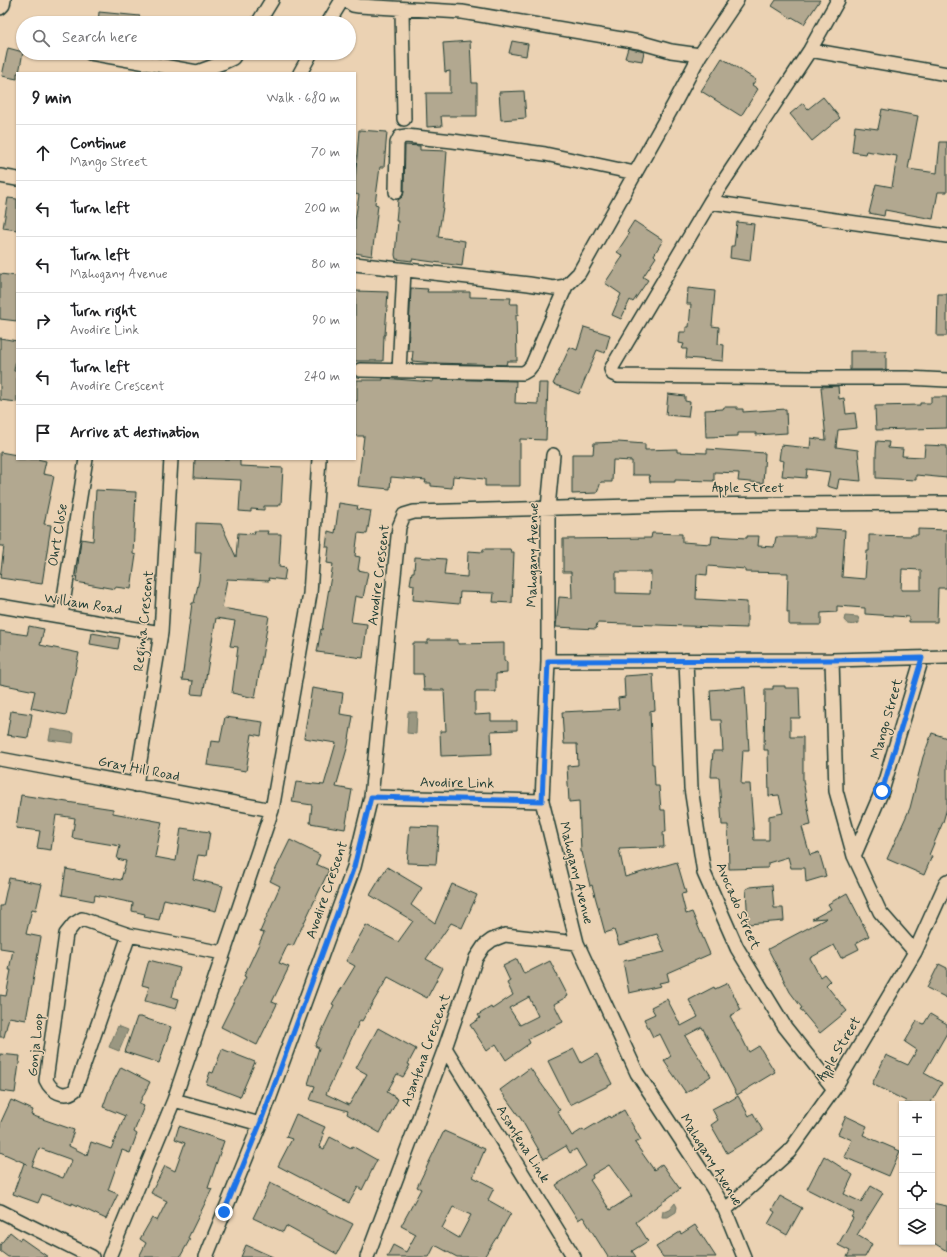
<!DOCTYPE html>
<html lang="en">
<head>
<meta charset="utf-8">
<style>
	:root { --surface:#fff; --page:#f2f2f2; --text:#202124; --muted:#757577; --line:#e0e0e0 }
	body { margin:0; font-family:Mynerve,sans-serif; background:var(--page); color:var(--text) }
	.controls { position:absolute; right:12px; bottom:12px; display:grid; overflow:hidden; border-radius:0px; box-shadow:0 1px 3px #0004 }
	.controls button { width:36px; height:36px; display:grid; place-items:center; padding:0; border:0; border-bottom:1px solid var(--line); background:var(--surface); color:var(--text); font:20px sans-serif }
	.stop { position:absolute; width:12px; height:12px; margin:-9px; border:3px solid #1a73e8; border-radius:50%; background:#fff }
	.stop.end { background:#1a73e8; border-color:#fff; box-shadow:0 1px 4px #0008 }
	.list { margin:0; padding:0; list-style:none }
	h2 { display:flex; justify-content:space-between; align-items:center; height:52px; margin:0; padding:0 16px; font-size:17px }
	h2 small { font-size:13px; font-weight:400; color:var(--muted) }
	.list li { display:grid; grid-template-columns:26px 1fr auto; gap:12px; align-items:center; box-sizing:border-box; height:56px; padding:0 16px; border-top:1px solid var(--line) }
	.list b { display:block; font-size:15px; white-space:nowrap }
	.list p { margin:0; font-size:13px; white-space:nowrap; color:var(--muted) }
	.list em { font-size:13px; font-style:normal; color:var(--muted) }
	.icon { flex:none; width:22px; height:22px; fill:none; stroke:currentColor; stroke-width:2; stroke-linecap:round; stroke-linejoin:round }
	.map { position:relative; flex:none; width:947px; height:1257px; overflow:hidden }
	.search { position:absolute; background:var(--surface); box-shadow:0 1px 3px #0004; left:16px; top:16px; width:340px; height:44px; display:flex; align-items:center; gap:10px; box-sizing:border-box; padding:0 14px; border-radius:22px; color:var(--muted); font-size:15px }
	.panel { position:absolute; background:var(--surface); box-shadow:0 1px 3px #0004; left:16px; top:72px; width:340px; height:388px; border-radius:0px }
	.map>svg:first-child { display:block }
</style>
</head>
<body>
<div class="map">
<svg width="947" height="1257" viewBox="0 0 947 1257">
	<rect width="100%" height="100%" fill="#ebd2b3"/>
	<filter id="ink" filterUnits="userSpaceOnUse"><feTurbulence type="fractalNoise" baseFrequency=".025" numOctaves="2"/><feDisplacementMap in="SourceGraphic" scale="8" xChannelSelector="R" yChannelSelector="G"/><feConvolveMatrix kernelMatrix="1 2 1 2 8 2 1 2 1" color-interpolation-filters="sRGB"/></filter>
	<g filter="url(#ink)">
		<path fill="#9a9781" stroke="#697362" d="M845,616L858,617L859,620V623C853,625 848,626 844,620Z
			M408,712H417L416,734L407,733Z
			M51,729L74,733L73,743L49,740Z
			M118,1026L128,1030L119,1051L109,1047Z
			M675,1203L677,1207L676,1212L668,1217H662L663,1211L670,1209Z"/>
		<path fill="#b2a890" stroke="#1f3d34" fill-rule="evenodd" d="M776,0H820L804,24L792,17L791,18L772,6Z
			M99,12L140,16V23H98Z
			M470,41L472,83H477V116H441L442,126L427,127L426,93H450V71L445,72L443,43Z
			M512,41L528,44L526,56L509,53Z
			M8,48L23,52L19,73H17V79L2,76Z
			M628,48L644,52L642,61L625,58Z
			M722,58L756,80L752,85L758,89L741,116L701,91Z
			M524,91L526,118L501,120L499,92Z
			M823,97L840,118L812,141L790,114L803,103L808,109Z
			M882,109L918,116L908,169L937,173L940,142H947V192H938L933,219L885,210L884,216L869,213L876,184L892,187L897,156L866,151L865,154L852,152L855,126L878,129Z
			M359,130L387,132L384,167H380L375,204L378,205L372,256L355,253V221L359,195L355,194V182Z
			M405,145L420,146V150L447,151L443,207L438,237L465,241L462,266L412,259V261L396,259L395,255L398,221H396L398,200L403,196L404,192Z
			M8,198L17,199V230L3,228Z
			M634,221L663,240L654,255L656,257L643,277L648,280L633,302L630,300L621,319L612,315L621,294L605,283L623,256L617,252L629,234L627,232Z
			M737,222L754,224L750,261L730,258L731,246H734Z
			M0,274L17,276V321L0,319Z
			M411,288L428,289L427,292H470V297L511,298L510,304H518V315H516L517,361H507L506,365L434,363L412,361L413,351H408Z
			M688,288L715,291L712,326L719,327L718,344L724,345L723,361L686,358L687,349H682L684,344L679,343L680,332H686V327H689L691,304H687Z
			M355,291L388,292L385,335H384L383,361H355Z
			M938,294H947V336H937Z
			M584,327L610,335L605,353L597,350L579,394L553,384L570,347L577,350Z
			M0,338L17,341V354L14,371H17V402L0,400Z
			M850,351H886V370H850Z
			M383,378L433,382V379L516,381L515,403L538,404L539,383H548L546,440L520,439V486H485V479L453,476L452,488L431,486V483H425L426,480L391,477L390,489L358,486L364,436H355V401H357V380H383Z
			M838,386L839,399L844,398L846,414L855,413L857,428L838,430L836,447L858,450L861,481L839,479L837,489L827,486L830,472L807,469L806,478L782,476L784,461L779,460L781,445L810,448L811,438L826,440L821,387Z
			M668,394L685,396V401L690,402L688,417L666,415Z
			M931,397H947V428L876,430L875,406L920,405V403H931Z
			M724,407H737V409H743V412L786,409L787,433L756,435V433H738V436L706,437L705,410L723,409Z
			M877,441L889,442L888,448L903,449L902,456L924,457L925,445L947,446V478L916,475V480L876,478V452Z
			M618,442L645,444V450L677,449V452L707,453V449L765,453L763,483L738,481L739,473L714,472V481L675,480V482H650L649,475H632V461L613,460L612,482H601L597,493L572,494V454H593L594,443Z
			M0,452L17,455V459H37L46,461L43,474L54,476L44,524L51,525L42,584L0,578L4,546H0Z
			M195,459H240V466L283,468L281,504H279V506H264V510L251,509V512L239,511L241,480L194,478Z
			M96,490L136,492L133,554L136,555L131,589L115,587V589L76,582L81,539L93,541Z
			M339,503L358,506L357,509L371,511L367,534L358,533L355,556L360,557L358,570L368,572L363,598L355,596L351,622L367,624L363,658L317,652L321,629L322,630L333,564L327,563L329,547H326L328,531L335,533Z
			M196,523L221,524L236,557L238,533L255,534L254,531H268L267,534H281L279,567L286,568L284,580L268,578L269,581L227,579L222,608L269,616L255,698L232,693L238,647L230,646L235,621L216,618L203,695L191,694L193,681L182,680L192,603H194L199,580L201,552H195Z
			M814,528L845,530L842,577L865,579L867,551H869V535L912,536V535H918V529L947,530V588H938L937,622H909V617L865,614V608L837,606V612L821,613V625H789V612H787L788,573L745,572V569L708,566L707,575L697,574L696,599L747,602V628L597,623L596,629L556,627L559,597L572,598L571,572H563V539L651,538L652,533L682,534V542L711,544L712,536L747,538V536H759L758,546L774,547L776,537H814ZM902,569L921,570V590H901ZM616,572H651L650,594L616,593Z
			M483,549H510L511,552H514L512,603L493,602L494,593L460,592L459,604L413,600L414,585L410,584L412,572H414L415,557L446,559L444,575L467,577L468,551L483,552Z
			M29,626L44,629L40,645L79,653L66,715L31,708L35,691L0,684V631L27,635Z
			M92,633L120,638L118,649L90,644Z
			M428,640H458V644L504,643V660L507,662V673L496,674V692H475V715L491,714V721H517V730L491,731L492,754L441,756L440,731H446L444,690H424L423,674H413V643H428Z
			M653,674L655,710L650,711L652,764H654L655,786H659L661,810H665L666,832H663L664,847L619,849L625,877L677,862L686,893L681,894L686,914L692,912L710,954L667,973L669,981L659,983L661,986L629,993L623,961L665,952L657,934L619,945L614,930L605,933L592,885L590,886L582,852H581L579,801L569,802L567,766L578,765L577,744H564L562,712L619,709L618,698L625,697L624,676Z
			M773,686H785V688H799L800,718H790V737H803V780L811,825L802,827L810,855L819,852L826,876L806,882L805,868H791L788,857L768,863V868L729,869L728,825H722L719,777H711L713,751H723L721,720H712L710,690L745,687L749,750H743L741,784H750L754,840H769V816L783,813L779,795L769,796L768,750H764L765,689H773Z
			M312,688L343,693L340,714L353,716L348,745L336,787L352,790L345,829L310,823L312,805L292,802L296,782L324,785L336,743L304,738Z
			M11,711L32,714L28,738L7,735Z
			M225,717L263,722L261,736L252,734L246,771L207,765L211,741L220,742Z
			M932,733L947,738V808L943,822L929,855L932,856L924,875L887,859L910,808L923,757Z
			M21,795L113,809V813L162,822L155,857L176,861L181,828L210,832L206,856L198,855L193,879L223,886L216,911L164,899L159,920L144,917L145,914L132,911L133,903L95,895L94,901L62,895L66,869L121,880L126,861L117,859L120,846L72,838L75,818L56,815L51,850L37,848L40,831L16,828Z
			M410,826L439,827L436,864L407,863Z
			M290,840L320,855L316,864L329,870L293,946L288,944L279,963L289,967L272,1002L277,1004L257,1045L221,1027L246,977L244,976L264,933L260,932L280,886L270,881Z
			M387,867L422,888L411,905L435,923L452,884L477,895L462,928L451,923L426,959L443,968L427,998L388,977L362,1021L360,1020L326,1094L349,1105L367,1074L356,1068L378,1028L416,1049L408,1064L410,1065L403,1077L397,1074L387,1092L398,1099L380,1133L347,1114L348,1111L310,1100L315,1086L308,1084L319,1048L315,1046L334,1005L332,1004L355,966L346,961L366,925L398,942L413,921L370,895Z
			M9,878L42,884L36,910L32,909L26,934L41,937L26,1020L9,1017L4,1037H0V995L6,996L11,970H9L13,950L0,948V906H3Z
			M772,885L774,908H783L784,921L748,924L746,889L750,887Z
			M847,893L869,936L856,943L859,949L841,958L834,945L810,958L820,977L824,974L830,981L826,985L847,1011L820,1033L800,1009L802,1008L790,992L768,949L827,918L812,919L831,909L828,904Z
			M517,959L524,974L550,961L568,996L554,1004L563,1022L528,1039L530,1043L506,1060L496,1044L487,1051L470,1025L480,1018L478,1015L491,1007L492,1009L513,995L507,983L510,981L503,966ZM529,997L538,1016L520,1025L509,1008Z
			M149,960L180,968L172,997L179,999L176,1009L145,1001L149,987L142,985Z
			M939,964L947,968V998L927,988Z
			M728,983L741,1010L730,1016L743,1040L749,1052L759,1046L775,1072L737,1095L702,1027L685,1036L711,1076L686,1093L664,1061L671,1056L660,1034L653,1037L644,1019L655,1014L651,1007L667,999L681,1026L698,1017L689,1000L714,987L715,989Z
			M930,1014L947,1024V1033L924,1073L942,1083L930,1104H904L906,1101L872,1084L886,1055L908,1065L917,1050L905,1042L917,1021L924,1024Z
			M137,1017H141L171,1027L159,1063L125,1052Z
			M222,1049L255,1062L240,1097L206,1084L210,1072L213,1073Z
			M574,1049L581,1063L597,1054L612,1084L570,1105L548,1061Z
			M0,1054L20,1056L15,1093L0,1091Z
			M121,1067L150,1082L139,1104L144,1106L134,1132L137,1134L130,1153L122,1150L108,1190L118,1194L106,1219L72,1203V1205L42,1194L38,1203L13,1194L24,1163L27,1164L0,1152V1124L11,1100L33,1110L31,1115L74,1130L69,1146L87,1155L91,1142L111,1149L125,1116L103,1107L109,1090ZM39,1148L72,1160L63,1178L32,1166Z
			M530,1068L560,1110L557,1111L572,1136L583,1129L584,1131L609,1116L610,1118L624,1110L641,1140L635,1143L654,1170L662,1164L680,1189L636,1222L648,1241L632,1251L636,1257H608L583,1217L578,1220L556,1185L586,1166L576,1149L570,1153L566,1146L544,1159L521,1119L500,1090ZM609,1165L632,1196L610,1210L590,1180L593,1178L592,1175Z
			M738,1096L749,1116L753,1113L763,1131L727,1153L711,1125L718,1120L712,1109L727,1101L728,1102Z
			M296,1114L325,1127L322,1133L324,1134L320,1147L324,1149L330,1137L351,1148L352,1146L377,1160L362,1190L358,1187L349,1203L278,1166L292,1139L286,1137Z
			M846,1116L867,1126L863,1135L900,1151L889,1176L844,1157L852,1140L838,1134Z
			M179,1126L224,1141L208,1188L212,1189L188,1238L190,1239L180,1257H139L146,1243L140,1239L152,1218L157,1221L167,1201L151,1193L165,1166L175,1171L185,1143L175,1139Z
			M444,1131L485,1149L473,1177L494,1188L488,1200L511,1213L497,1238H496L484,1257H457L435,1245L429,1257H387L393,1245L406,1252L416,1234L401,1226L421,1189L417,1187ZM453,1207L471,1215L459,1238L442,1228Z
			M824,1156L853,1175L844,1194L861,1202L871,1186L883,1193L857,1235L872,1244L865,1257H847L850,1251L838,1245L853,1218L851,1217L854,1213L807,1189Z
			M270,1183L353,1224L337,1254L286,1226L283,1232L253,1218Z
			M780,1196L802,1208L787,1235L768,1224L775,1212L772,1210Z
			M932,1203L947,1206V1251L932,1242Z
			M695,1225L716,1257H663L656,1247L680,1232L681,1234Z
			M10,1232L20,1240L21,1238L48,1257H8L0,1251V1245Z
			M246,1245L273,1257H241Z"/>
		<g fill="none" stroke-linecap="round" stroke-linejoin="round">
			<g stroke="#1f3d34" stroke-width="16">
				<path id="minor" d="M346,0L353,5L359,6L462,12L639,42L671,51L700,55
					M838,0L810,50L710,202L611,369L613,374L618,376L808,378H907L947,380
					M0,8L3,5L4,0
					M402,9L404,119
					M258,23L272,0
					M328,23L342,0
					M810,50L947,74
					M90,53L197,72L222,63L233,58L236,53
					M300,73L311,53
					M0,176L17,179
					M396,192L397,143L400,137L406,136L453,141L545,154L635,173
					M710,202L947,236
					M355,264L529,284L554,288L566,286L579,273L673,106L700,55L737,0
					M360,370L523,373L528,370L532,365L566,286
					M399,371L404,270
					M553,455L548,508V661L542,801L577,943L637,1073L712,1187L725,1210L744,1257
					M0,606L161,633
					M61,616L86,459
					M686,660L691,788L704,873L737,948L785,1027L834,1089
					M832,660L836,791L854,856L880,912L915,952
					M548,661L832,660L947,657
					M0,759L272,810
					M136,785L161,633L171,459
					M371,797L542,801
					M854,856L882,791L922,658
					M129,935L82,919L74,924L66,934L46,1080C51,1091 64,1099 75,1090L129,935L223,953
					M445,1048L574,1257
					M174,1100L260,1124
					M725,1210L789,1152L834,1089L915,952L947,881
					M0,1211L92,1257
					M109,1257L174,1100L272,810L310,594L319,459
					M206,1257L260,1124L354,867L371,797L399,527L404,515L414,512L670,505L947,503
					M367,1257L445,1048L476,958L484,946L492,940L505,935L577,943"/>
			</g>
			<use href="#minor" stroke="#ebd2b3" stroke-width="13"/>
		</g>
	</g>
	<g fill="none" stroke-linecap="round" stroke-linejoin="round" filter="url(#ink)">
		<path stroke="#1a73e8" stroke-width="5" d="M224,1212L260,1124L354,867L371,797L542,801L548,661L832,660L922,658L882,791"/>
	</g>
	<g text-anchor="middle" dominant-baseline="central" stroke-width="3" stroke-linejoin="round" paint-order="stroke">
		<g font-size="14" fill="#1f3d34" stroke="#ebd2b3">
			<text x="748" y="488">Apple Street</text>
			<text transform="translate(58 535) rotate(-81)">Ohrt Close</text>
			<text transform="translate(533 555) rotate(-89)">Mahogany Avenue</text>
			<text transform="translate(379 575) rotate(-83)">Avodire Crescent</text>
			<text transform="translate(83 604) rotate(9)">William Road</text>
			<text transform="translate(144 621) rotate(-84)">Regina Crescent</text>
			<text transform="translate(887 719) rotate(-74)">Mango Street</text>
			<text transform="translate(139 769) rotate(11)">Gray Hill Road</text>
			<text transform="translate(457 783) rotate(1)">Avodire Link</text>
			<text transform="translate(576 873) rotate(76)">Mahogany Avenue</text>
			<text transform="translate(327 890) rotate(-71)">Avodire Crescent</text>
			<text transform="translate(738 906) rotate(67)">Avocado Street</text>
			<text transform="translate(36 1045) rotate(-84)">Gonja Loop</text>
			<text transform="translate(839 1049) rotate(-59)">Apple Street</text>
			<text transform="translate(426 1050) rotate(-70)">Asanfena Crescent</text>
			<text transform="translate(523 1144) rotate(58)">Asanfena Link</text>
			<text transform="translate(711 1160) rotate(58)">Mahogany Avenue</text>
		</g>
	</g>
</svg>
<div class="controls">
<button>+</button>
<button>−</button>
<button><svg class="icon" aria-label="locate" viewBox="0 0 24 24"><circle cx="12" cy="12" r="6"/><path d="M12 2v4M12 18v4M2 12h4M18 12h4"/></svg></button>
<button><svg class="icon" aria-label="layers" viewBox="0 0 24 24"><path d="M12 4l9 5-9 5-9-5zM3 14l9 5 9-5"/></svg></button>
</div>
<div class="stop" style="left:882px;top:791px"></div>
<div class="stop end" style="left:224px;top:1212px"></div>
<div class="search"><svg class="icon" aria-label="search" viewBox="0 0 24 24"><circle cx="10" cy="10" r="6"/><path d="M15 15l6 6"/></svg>Search here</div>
<section class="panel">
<h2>9 min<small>Walk · 680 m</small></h2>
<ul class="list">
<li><svg class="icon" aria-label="ahead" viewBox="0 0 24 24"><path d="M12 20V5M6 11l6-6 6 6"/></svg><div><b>Continue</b><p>Mango Street</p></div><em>70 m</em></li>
<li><svg class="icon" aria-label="left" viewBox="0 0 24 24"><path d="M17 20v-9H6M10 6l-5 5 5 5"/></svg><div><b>Turn left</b></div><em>200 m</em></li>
<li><svg class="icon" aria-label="left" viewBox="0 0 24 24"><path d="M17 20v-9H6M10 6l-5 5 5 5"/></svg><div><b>Turn left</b><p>Mahogany Avenue</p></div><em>80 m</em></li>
<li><svg class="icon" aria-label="right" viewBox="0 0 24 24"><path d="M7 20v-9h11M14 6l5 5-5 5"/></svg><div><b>Turn right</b><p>Avodire Link</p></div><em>90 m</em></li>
<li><svg class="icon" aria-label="left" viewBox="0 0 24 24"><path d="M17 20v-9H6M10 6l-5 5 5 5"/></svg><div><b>Turn left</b><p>Avodire Crescent</p></div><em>240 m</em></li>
<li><svg class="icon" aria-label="arrive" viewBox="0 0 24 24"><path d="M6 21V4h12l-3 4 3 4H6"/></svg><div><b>Arrive at destination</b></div></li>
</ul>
</section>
</div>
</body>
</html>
